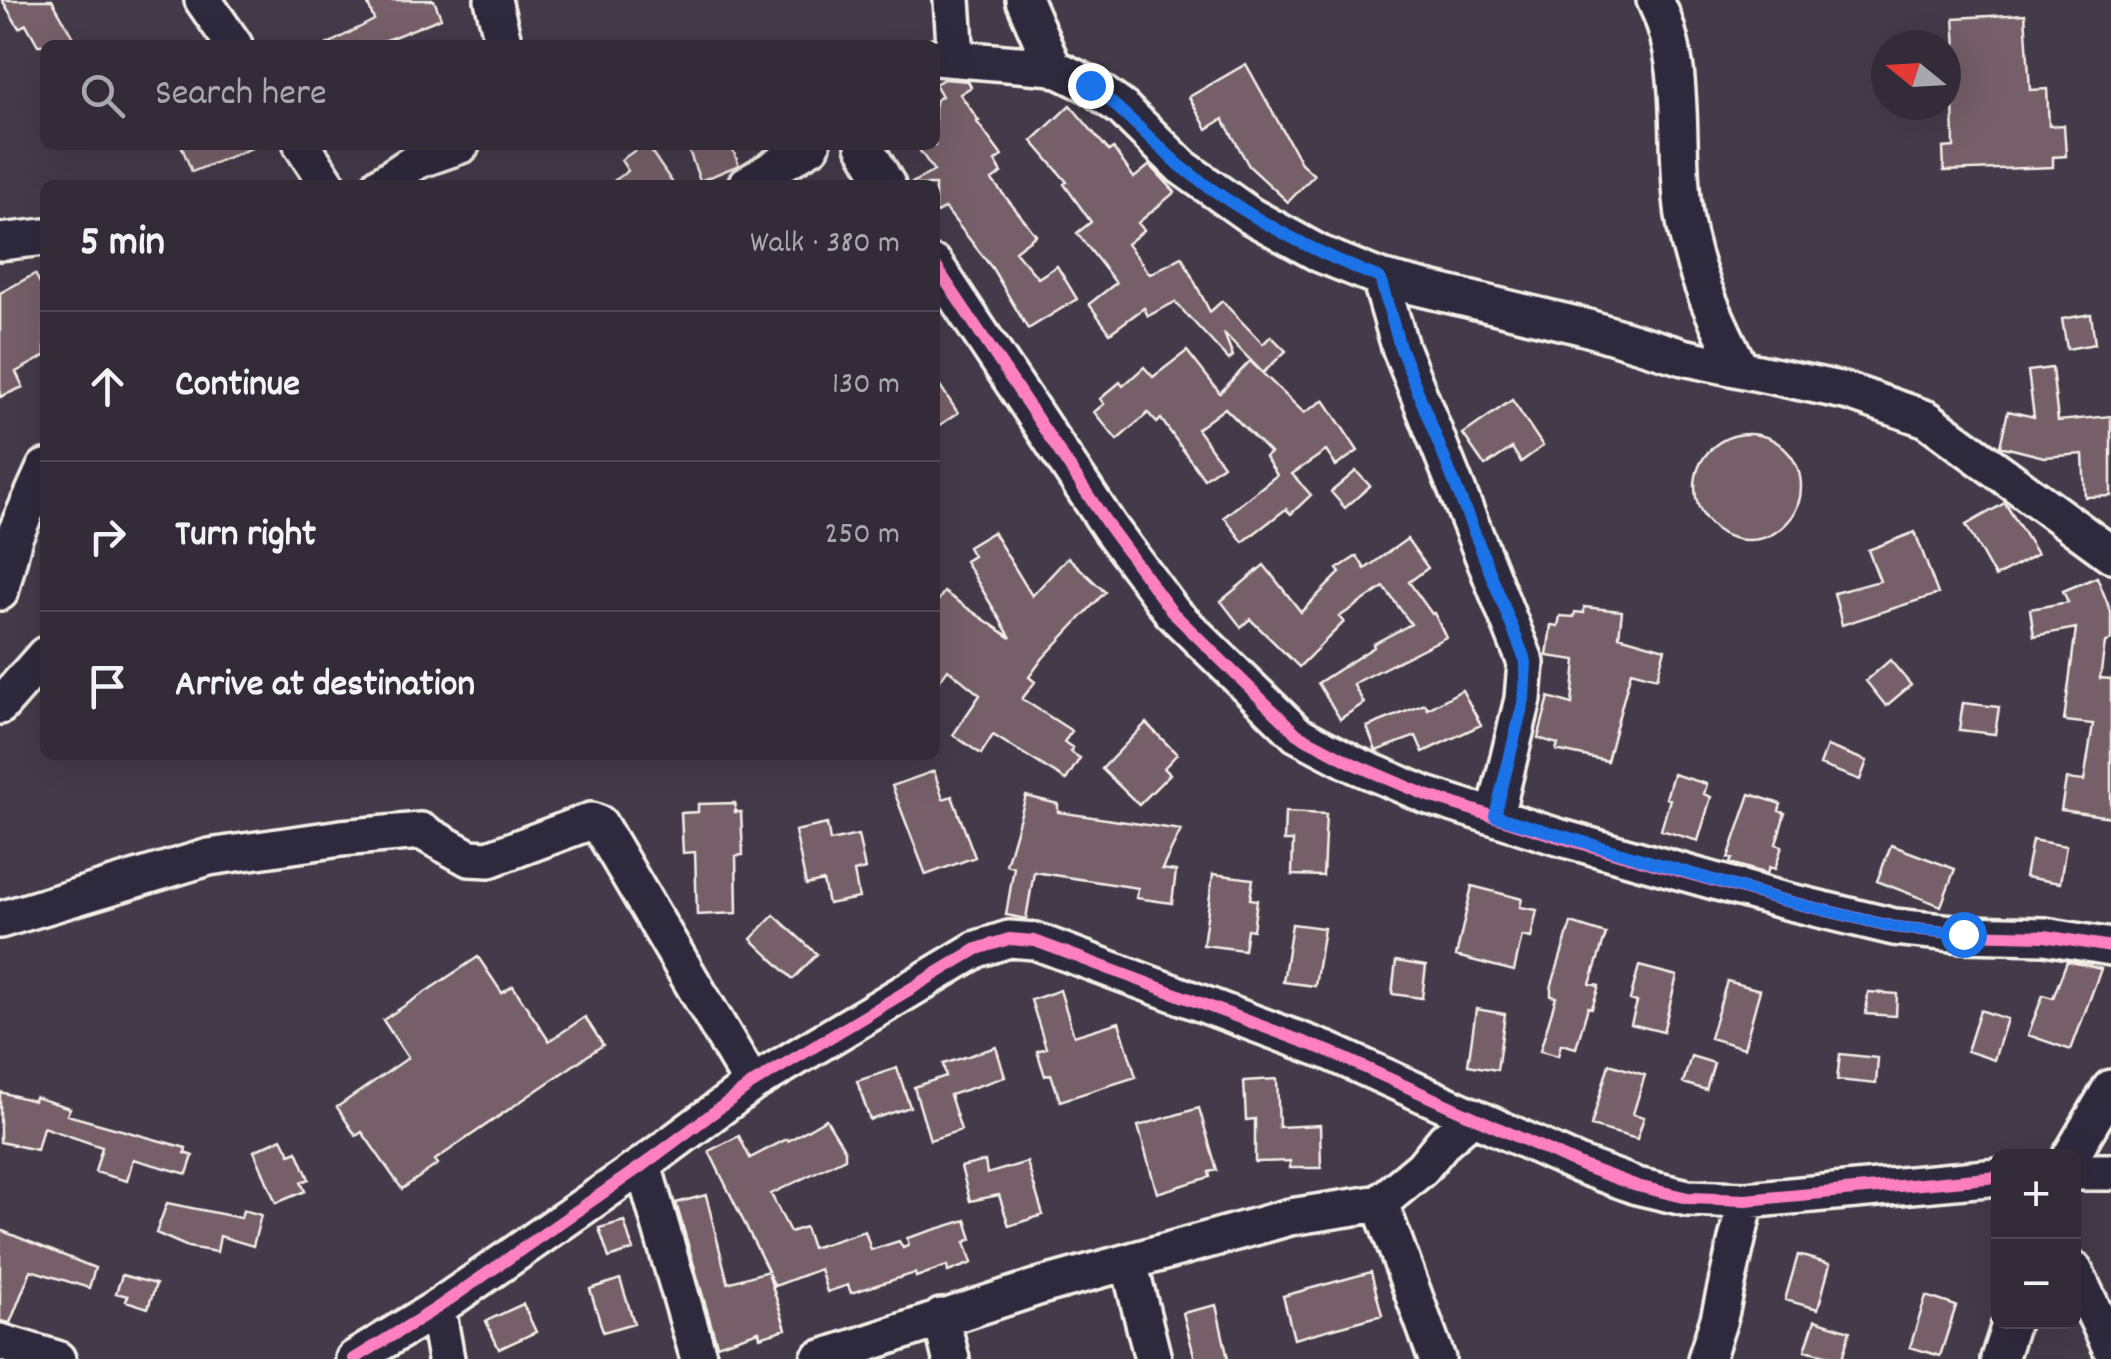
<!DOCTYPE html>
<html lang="en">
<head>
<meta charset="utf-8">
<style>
	:root { --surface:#332c38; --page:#3e3843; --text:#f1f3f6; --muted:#a9a7ae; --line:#4e4853 }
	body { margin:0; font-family:Dekko,sans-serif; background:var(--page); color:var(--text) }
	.controls { position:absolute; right:30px; bottom:30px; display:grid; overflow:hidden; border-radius:15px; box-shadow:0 10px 40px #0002 }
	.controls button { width:90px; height:90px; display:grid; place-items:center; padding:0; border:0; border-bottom:2px solid var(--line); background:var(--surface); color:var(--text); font:50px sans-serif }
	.compass { position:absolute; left:1871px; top:30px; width:90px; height:90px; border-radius:50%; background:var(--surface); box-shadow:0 10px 40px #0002; rotate:288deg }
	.stop { position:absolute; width:30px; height:30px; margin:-22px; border:8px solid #1a73e8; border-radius:50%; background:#fff }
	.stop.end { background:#1a73e8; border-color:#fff; box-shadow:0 2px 10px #0008 }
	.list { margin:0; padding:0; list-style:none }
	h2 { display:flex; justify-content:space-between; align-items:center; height:130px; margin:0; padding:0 40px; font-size:42px }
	h2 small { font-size:32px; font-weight:400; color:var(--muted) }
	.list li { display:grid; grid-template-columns:65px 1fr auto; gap:30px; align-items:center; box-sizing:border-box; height:150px; padding:0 40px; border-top:2px solid var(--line) }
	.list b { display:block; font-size:38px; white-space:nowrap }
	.list em { font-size:32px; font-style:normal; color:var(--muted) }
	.icon { flex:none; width:55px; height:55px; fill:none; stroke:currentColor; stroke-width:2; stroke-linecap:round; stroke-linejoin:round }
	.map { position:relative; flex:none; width:2111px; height:1359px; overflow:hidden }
	.search { position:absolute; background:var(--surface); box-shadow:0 10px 40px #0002; left:40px; top:40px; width:900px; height:110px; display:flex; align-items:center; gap:25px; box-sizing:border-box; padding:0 35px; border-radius:15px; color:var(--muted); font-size:38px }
	.panel { position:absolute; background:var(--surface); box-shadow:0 10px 40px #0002; left:40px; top:180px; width:900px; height:580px; border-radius:15px }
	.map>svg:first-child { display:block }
</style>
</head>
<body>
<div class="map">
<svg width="2111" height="1359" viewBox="0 0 2111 1359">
	<rect width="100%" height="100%" fill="#443a4a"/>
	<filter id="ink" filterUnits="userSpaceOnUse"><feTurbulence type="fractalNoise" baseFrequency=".01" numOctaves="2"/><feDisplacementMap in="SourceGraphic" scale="20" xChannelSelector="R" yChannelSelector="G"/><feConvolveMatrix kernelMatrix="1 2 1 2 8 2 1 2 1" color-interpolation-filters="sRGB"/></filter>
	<g filter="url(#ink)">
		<path fill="#765e67" stroke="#f4f1e8" stroke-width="2.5" d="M2,0H52L74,39L64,45H38L26,24L19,28Z
			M379,0H434L441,18L374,45H326L374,20L368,4Z
			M2025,14L2030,90L2047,89L2049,126L2064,125L2066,156L2053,157V167L1944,171L1943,148L1954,147L1953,94L1959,93L1954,18Z
			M1246,64L1301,163L1314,175L1288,202L1249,166L1223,119L1207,129L1189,97Z
			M944,79L968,81L971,87L960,94L979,121L977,122L1002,156L995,161L1002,173L992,180L1036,235L1015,251L1038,278L1057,266L1077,299L1028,329L992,268L945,208L935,214V185H908L934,171L916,145H935V101L942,96L935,84Z
			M1070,105L1109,151L1113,148L1134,178L1150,165L1175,192L1138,223L1144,230L1127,244L1150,274L1182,257L1210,312L1222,301L1263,344L1271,336L1286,351L1263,373L1224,333L1233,356L1229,360L1175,302L1148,316L1144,308L1110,333L1089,304L1116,283L1077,233L1091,222L1064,184L1067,182L1032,141Z
			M181,145H257V146L192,172Z
			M643,145H647L674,185H608L628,171L621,160Z
			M687,145H731L739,165L700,181Z
			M35,274L45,292V356L16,372L23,387L0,397V293Z
			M2091,314L2095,344L2067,349L2062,319Z
			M1187,351L1220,393L1250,361L1304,413L1324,400L1358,451L1336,466L1326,451L1292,474L1311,495L1291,514L1286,509L1243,542L1224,517L1277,475L1265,457L1270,453L1225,408L1197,429L1223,465L1204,479L1161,419L1157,423L1148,413L1117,440L1094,412L1104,404L1100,399L1120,382L1123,386L1144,367L1153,377Z
			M2052,368L2058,421L2111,416V496L2085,497L2083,454L2044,457L2000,446L2008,411L2034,417L2028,371Z
			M935,378L958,413L935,428Z
			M1512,400L1543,446L1521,462L1512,448L1485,466L1463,434Z
			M1695 487a53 53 0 1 1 106 0a53 53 0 1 1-106 0Z
			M1356,471L1370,486L1345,508L1331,492Z
			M2005,503L2037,554L1995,577L1966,525Z
			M993,532L1032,596L1068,557L1105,592L1043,658L1029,677L1035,682L1022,699L1072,731L1064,742L1073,748L1070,752L1080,758L1066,780L993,735L981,754L953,735L980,695L948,669L935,687V605L944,592L1011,638L965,561L973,556L968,547Z
			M1915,532L1938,594L1842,625L1834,593L1880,581L1868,550Z
			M1407,539L1428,568L1409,582L1432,614L1434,613L1446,637L1353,684L1364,703L1340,719L1318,683L1374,647L1373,644L1411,624L1384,587L1339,617L1344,622L1299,667L1250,619L1241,627L1221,601L1264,565L1301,612L1340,573L1337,569L1357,556L1365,569Z
			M2097,577L2111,612V640L2105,643L2100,678L2111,679V817L2061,810L2066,779L2084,781L2093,724L2064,721L2076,628L2034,636L2030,609L2068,602L2063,591Z
			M1584,607L1622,611L1619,636L1665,649L1657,678L1631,671L1607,761L1556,750L1558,744L1538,738L1549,697L1572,704L1576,660L1547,656L1551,625L1558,626L1560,616L1574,617L1575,612L1584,613Z
			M1890,660L1911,685L1886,706L1866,681Z
			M1462,690L1481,725L1423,752L1416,736L1376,751L1367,727L1425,704L1428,709Z
			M1963,703L1999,707L1995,734L1959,730Z
			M1146,723L1177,754L1164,768L1170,774L1139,805L1102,769Z
			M1827,746L1867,761L1860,780L1820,765Z
			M934,771L943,799L952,796L975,857L926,875L892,786Z
			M1673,774L1707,784L1704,794L1711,797L1698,841L1661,830L1670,799L1666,798Z
			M1750,794L1781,804L1779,811L1785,813L1776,844L1782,846L1775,869L1769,867L1767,874L1730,863L1732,859L1728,858Z
			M1026,796L1058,804V812L1181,830L1162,869L1176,871L1172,903L1136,898L1138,888L1034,872L1026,919L1006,915L1014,867L1006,865Z
			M735,803V812H741L743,855L736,856L737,913L697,915L695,852L683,853L681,813L698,812V804Z
			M1285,812L1326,814L1323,876L1292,875L1293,841H1284Z
			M827,824L830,841L858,835L865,869L854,872L859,898L828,904L823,881L806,885L795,831Z
			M2032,840L2066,846L2060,883L2025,877Z
			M1891,845L1955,869L1941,906L1877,881Z
			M1213,874L1253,879L1250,899L1257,900L1253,930L1247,929L1244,950L1203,945Z
			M1472,886L1522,899L1520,907L1537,910L1531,938L1522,936L1514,971L1456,956Z
			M774,915L817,954L793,979L751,939Z
			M1571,923L1606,934L1590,984L1599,986L1592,1008L1588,1007L1576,1048L1561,1044L1558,1056L1540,1051L1556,997L1551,996V988Z
			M1292,924L1324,928L1315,986L1283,982Z
			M478,957L502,993L513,986L549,1041L585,1017L603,1045L435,1160L438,1164L402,1189L362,1132L356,1136L337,1107L408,1058L383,1020Z
			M1396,961L1426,966L1422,998L1392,994Z
			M2067,961L2101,969L2071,1050L2028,1035L2043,995L2053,998Z
			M1639,966L1677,976L1663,1032L1631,1024L1637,1002L1630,1000Z
			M1727,981L1760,990L1744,1048L1710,1038Z
			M1060,990L1074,1036L1119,1022L1136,1077L1060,1101L1051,1074L1045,1076L1037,1051L1046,1048L1031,1000Z
			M1868,992L1897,994L1896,1016L1866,1014Z
			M1476,1009L1505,1014L1497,1070L1468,1065Z
			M1980,1010L2007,1019L1994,1060L1967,1051Z
			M996,1047L1005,1077L950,1095L961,1130L930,1140L914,1087L946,1076L943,1064Z
			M1840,1054L1878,1058L1876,1084L1837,1080Z
			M1691,1056L1714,1063L1706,1090L1683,1083Z
			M1609,1064L1645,1075L1633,1114L1644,1117L1637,1139L1591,1126Z
			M897,1068L910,1107L870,1120L857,1081Z
			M1277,1079L1279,1127L1320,1125L1321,1168H1290V1161L1255,1162V1119L1246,1120L1244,1081Z
			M0,1092L34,1101L35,1097L70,1108L67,1115L186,1148L185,1153L193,1156L187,1174L133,1159L127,1181L95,1172L102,1147L43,1127L37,1150L0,1142Z
			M1199,1108L1217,1170L1209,1172L1210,1177L1157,1193L1138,1126Z
			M826,1119L845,1150V1158L771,1194L790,1232L805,1227L812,1248L865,1231L871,1250L899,1241L903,1248L909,1245L907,1238L966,1220L972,1239L965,1242L972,1263L948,1272L947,1266L916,1277L915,1273L851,1293L848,1285L827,1292L820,1269L775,1286L768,1273L786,1329L760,1337L759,1331L717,1345L676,1203L706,1195L728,1283L768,1271L709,1151L739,1136L750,1158L787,1139L788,1141Z
			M282,1138L290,1154L297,1151L309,1179L301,1182L305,1191L276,1203L254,1151Z
			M985,1161L987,1174L1027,1162L1043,1215L1009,1226L999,1195L970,1201L961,1167Z
			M167,1203L241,1218L243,1210L261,1215L253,1246L220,1236L217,1252L188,1247L156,1233Z
			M624,1221L633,1250L609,1258L599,1228Z
			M0,1230L95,1268L89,1288L31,1270L10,1323L0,1321Z
			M1798,1255L1830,1264L1818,1309L1785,1300Z
			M1371,1272L1382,1315L1294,1339L1283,1296Z
			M122,1275L156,1284L148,1308L126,1301L128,1296L116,1293Z
			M620,1279L634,1323L603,1332L590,1289Z
			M1926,1296L1956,1306L1940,1356L1910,1347Z
			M523,1304L536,1332L499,1349L486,1321Z
			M1216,1305L1228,1359H1195L1183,1313Z
			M1815,1320L1850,1331L1842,1359L1805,1350Z"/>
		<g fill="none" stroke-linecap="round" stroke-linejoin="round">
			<g stroke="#f4f1e8" stroke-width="42">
				<path id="minor" d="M203,0L234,45
					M493,0L504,45
					M952,0L956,58
					M1024,0L1053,67
					M1655,0C1686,62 1675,131 1682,198C1687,259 1712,312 1739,366
					M935,57L1053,67L1090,85L1123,109L1182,167L1251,216L1320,254L1380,278L1585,327L1683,357L1849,392L1927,419L2111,554
					M302,145L328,185
					M864,145L887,185
					M380,185L418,160L461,145
					M746,185L812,145
					M0,242L45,237
					M935,265L1110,528L1172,612L1297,734L1356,765L1426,795L1558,837L1778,899L1894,927L1963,934L2045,936L2111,947
					M1380,278L1400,347L1526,663L1523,699L1495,816
					M0,592L14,537L45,468
					M0,706L45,655
					M0,920L209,857L341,838L421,831L469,858L489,859L591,821L599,824L752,1084
					M2071,1156L2111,1088
					M643,1165L699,1359
					M2074,1172H2111
					M1380,1203L1437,1359
					M1129,1262L1153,1359
					M2074,1270L2111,1348
					M437,1308L446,1359
					M941,1317L951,1359
					M0,1342L57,1359
					M354,1359L437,1308L643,1165L752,1084L977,949L1009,939L1035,941L1328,1051L1580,1165L1637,1186L1688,1198L1746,1200L1998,1177
					M819,1359L1041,1286L1290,1217L1380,1203L1422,1168L1445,1140L1473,1116
					M1706,1359L1719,1319L1746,1200
					M1999,1359L2011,1322"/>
			</g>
			<use href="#minor" stroke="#2f2a3d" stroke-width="35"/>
			<g stroke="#2f2a3d" stroke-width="19">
				<path id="cycleway" d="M935,265L1110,528L1172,612L1297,734L1356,765L1426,795L1558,837L1778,899L1894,927L1963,934L2045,936L2111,947
					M354,1359L437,1308L643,1165L752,1084L977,949L1009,939L1035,941L1328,1051L1580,1165L1637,1186L1688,1198L1746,1200L1998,1177"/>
			</g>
			<use href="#cycleway" stroke="#ff80c0" stroke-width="12"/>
		</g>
	</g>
	<g fill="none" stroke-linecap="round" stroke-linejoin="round" filter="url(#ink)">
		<path stroke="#1a73e8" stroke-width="12" d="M1090,85C1124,110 1151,141 1183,168C1243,215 1309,250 1380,278L1400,347L1526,662L1524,699L1495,816L1778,899L1894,927L1963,934"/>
	</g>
</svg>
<div class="controls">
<button>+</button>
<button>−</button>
</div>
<svg class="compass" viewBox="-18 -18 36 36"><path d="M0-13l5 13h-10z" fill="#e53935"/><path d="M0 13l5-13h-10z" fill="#a9a7ae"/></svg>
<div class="stop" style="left:1963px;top:934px"></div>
<div class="stop end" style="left:1090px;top:85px"></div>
<div class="search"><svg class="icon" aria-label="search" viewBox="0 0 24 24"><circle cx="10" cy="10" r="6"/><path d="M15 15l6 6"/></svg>Search here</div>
<section class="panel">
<h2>5 min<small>Walk · 380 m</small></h2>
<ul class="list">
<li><svg class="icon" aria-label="ahead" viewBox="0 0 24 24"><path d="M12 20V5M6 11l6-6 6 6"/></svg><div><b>Continue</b></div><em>130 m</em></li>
<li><svg class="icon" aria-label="right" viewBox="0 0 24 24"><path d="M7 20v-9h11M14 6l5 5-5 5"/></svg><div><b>Turn right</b></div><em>250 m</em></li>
<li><svg class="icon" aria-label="arrive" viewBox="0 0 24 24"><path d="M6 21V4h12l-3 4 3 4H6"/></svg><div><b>Arrive at destination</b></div></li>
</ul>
</section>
</div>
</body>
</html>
